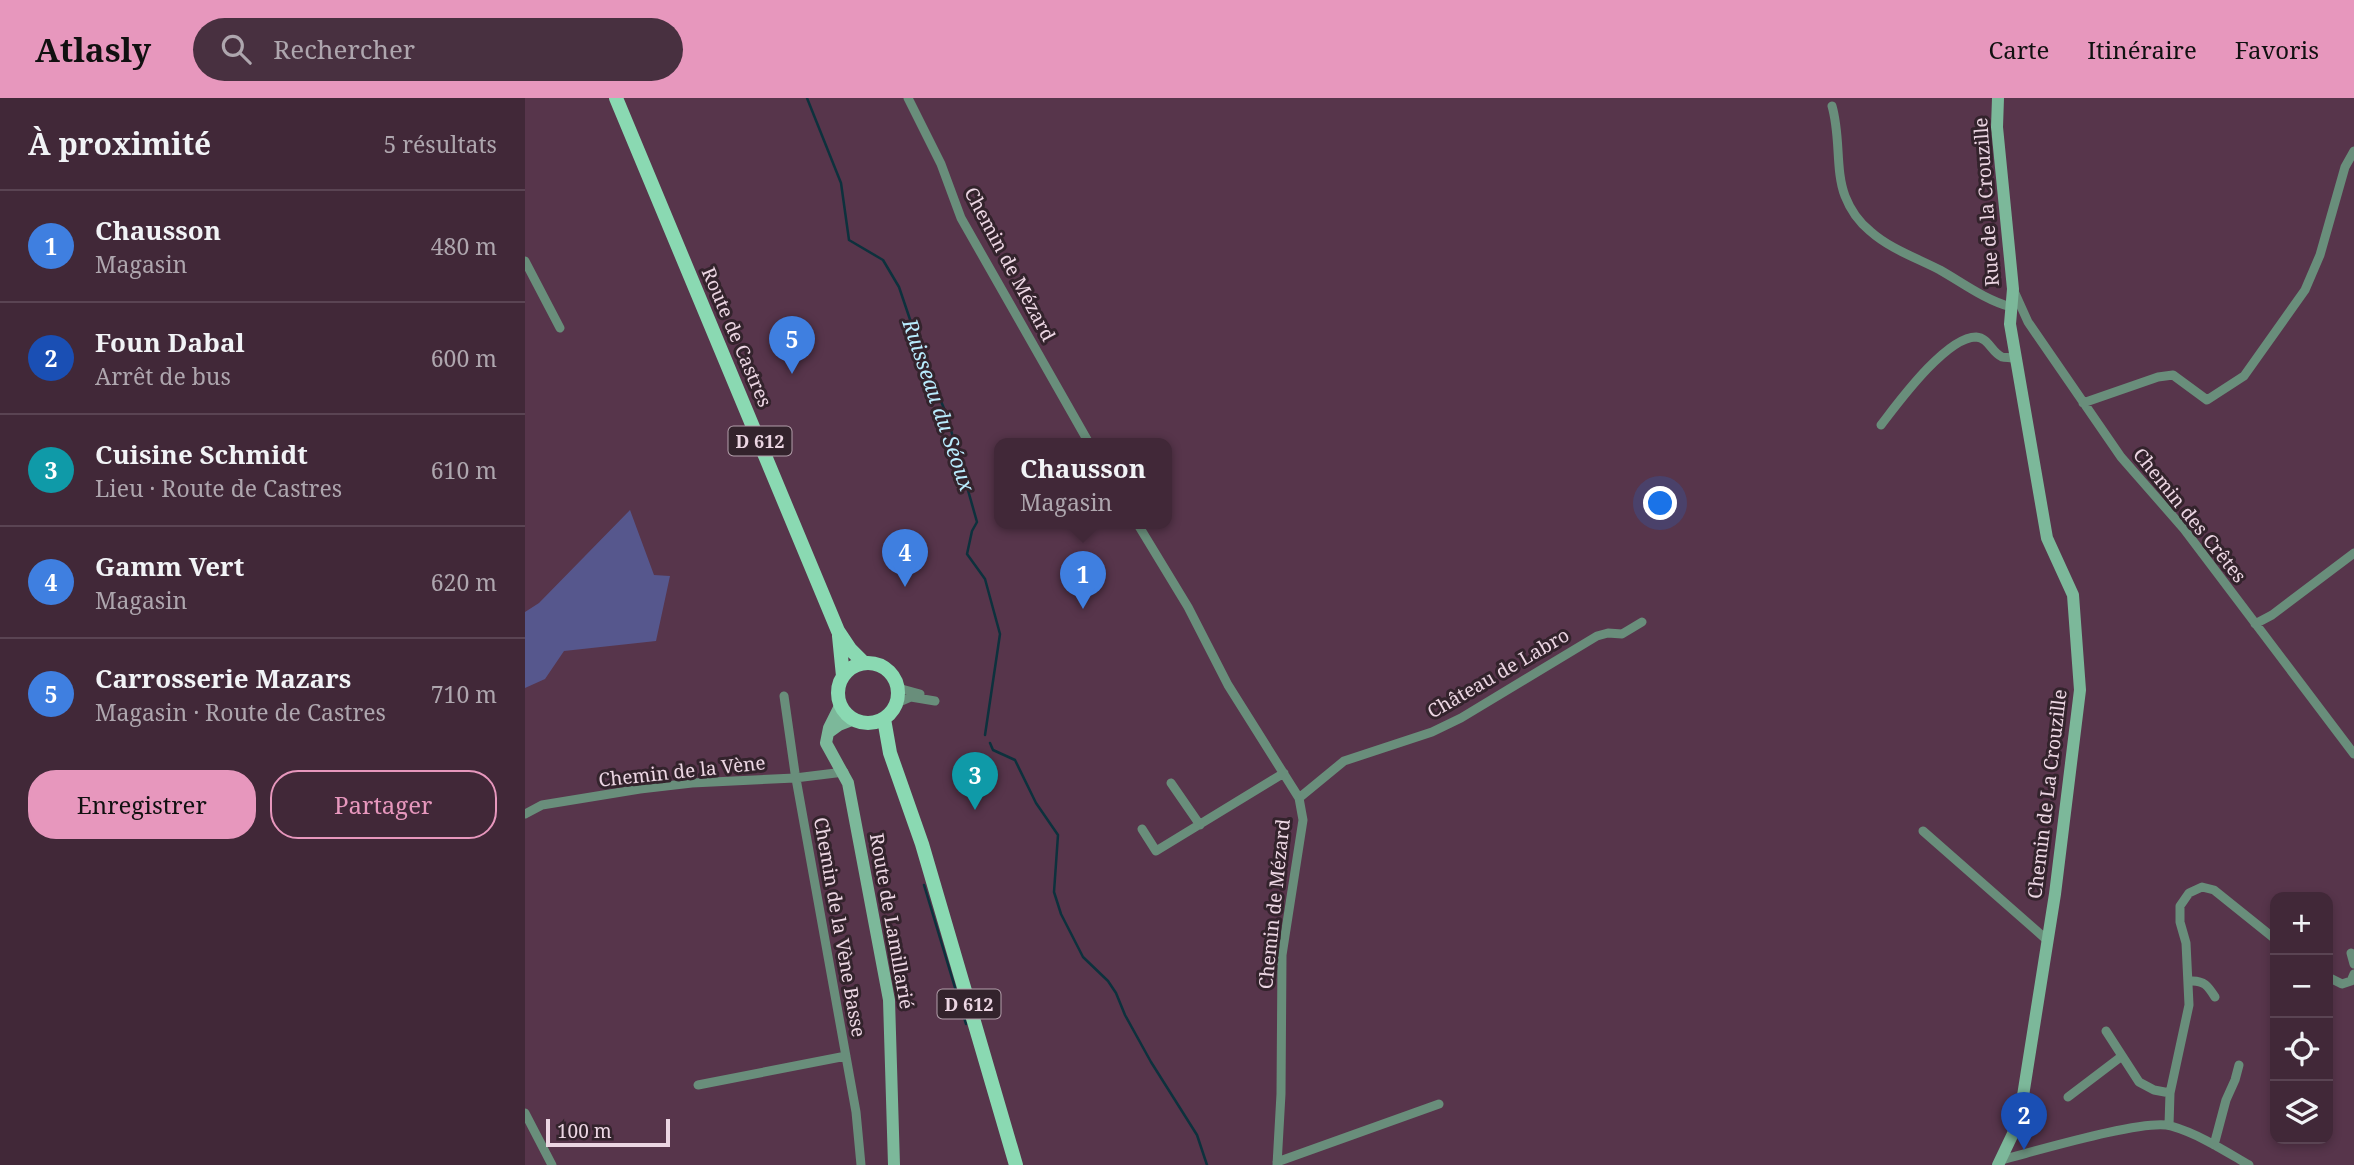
<!DOCTYPE html>
<html lang="fr">
<head>
<meta charset="utf-8">
<style>
	:root { --surface:#412838; --page:#483040; --text:#f1f3f6; --muted:#aea6ae; --line:#5a4453; --accent:#e797bd }
	body { margin:0; font-family:"Noto Serif",serif; background:var(--page); color:var(--text) }
	.controls { position:absolute; right:21px; bottom:21px; display:grid; overflow:hidden; border-radius:14px; box-shadow:0 4px 10px #0003 }
	.controls button { width:63px; height:63px; display:grid; place-items:center; padding:0; border:0; border-bottom:2px solid var(--line); background:var(--surface); color:var(--text); font:35px sans-serif }
	.scale { position:absolute; left:21px; bottom:18px; width:124px; box-sizing:border-box; padding-left:7px; border:4px solid #ecd6e3; border-top:0; font-size:19px; line-height:24px; white-space:nowrap; color:#ecd6e3; -webkit-text-stroke:5px #33232c; paint-order:stroke }
	.you { position:absolute; left:1136px; top:406px; width:24px; height:24px; margin:-18px; border:5px solid #fff; border-radius:50%; background:#1a73e8; box-shadow:0 0 0 10px #1a73e833 }
	.badge { display:grid; place-items:center; width:46px; height:46px; border-radius:50%; background:var(--accent); color:#fff; font-size:23px; font-weight:700 }
	.pin { position:absolute; translate:-50% -58px; filter:drop-shadow(0 2px 4px #0008) }
	.pin::after { content:''; position:absolute; top:37px; width:24px; height:21px; background:inherit; clip-path:polygon(0 0,100% 0,50% 100%) }
	.popup { position:absolute; left:469px; top:340px; width:178px; height:91px; box-sizing:border-box; display:grid; place-content:center; border-radius:14px; background:var(--surface); filter:drop-shadow(0 2px 5px #0005); font-size:23px; white-space:nowrap; color:var(--muted) }
	.popup b { font-size:26px; color:var(--text) }
	.popup::after { content:''; position:absolute; left:50%; top:100%; margin-left:-14px; border:14px solid transparent; border-top-color:var(--surface) }
	.list { margin:0; padding:0; list-style:none }
	h2 { display:flex; justify-content:space-between; align-items:center; height:91px; margin:0; padding:0 28px; font-size:30px }
	h2 small { font-size:23px; font-weight:400; color:var(--muted) }
	.list li { display:grid; grid-template-columns:46px 1fr auto; gap:21px; align-items:center; box-sizing:border-box; height:112px; padding:0 28px; border-top:2px solid var(--line) }
	.list b { display:block; font-size:26px; white-space:nowrap }
	.list p { margin:0; font-size:23px; white-space:nowrap; color:var(--muted) }
	.list em { font-size:23px; font-style:normal; color:var(--muted) }
	.actions { display:flex; gap:14px; padding:21px 28px }
	.actions a { flex:1; padding:16px 0; border:2px solid var(--accent); border-radius:28px; text-align:center; font-size:24px; color:var(--accent) }
	.actions .main { background:var(--accent); color:#111 }
	.icon { flex:none; width:38px; height:38px; fill:none; stroke:currentColor; stroke-width:2; stroke-linecap:round; stroke-linejoin:round }
	.map { position:relative; flex:none; width:1829px; height:1067px; overflow:hidden }
	header { display:flex; align-items:center; gap:42px; box-sizing:border-box; height:98px; padding:0 35px; background:var(--accent); color:#111 }
	header strong { font-size:33px }
	nav { display:flex; gap:38px; margin-inline-start:auto; font-size:24px }
	.search { width:490px; height:63px; background:var(--page); display:flex; align-items:center; gap:18px; box-sizing:border-box; padding:0 24px; border-radius:38px; color:var(--muted); font-size:26px }
	main { display:flex }
	aside { flex:1; background:var(--surface) }
	.map>svg:first-child { display:block }
</style>
</head>
<body>
<header>
<strong>Atlasly</strong>
<div class="search"><svg class="icon" aria-label="search" viewBox="0 0 24 24"><circle cx="10" cy="10" r="6"/><path d="M15 15l6 6"/></svg>Rechercher</div>
<nav><a>Carte</a><a>Itinéraire</a><a>Favoris</a></nav>
</header>
<main>
<aside>
<h2>À proximité<small>5 résultats</small></h2>
<ul class="list">
<li><span class="badge" style="background:#3f7fe0">1</span><div><b>Chausson</b><p>Magasin</p></div><em>480 m</em></li>
<li><span class="badge" style="background:#1a4fb4">2</span><div><b>Foun Dabal</b><p>Arrêt de bus</p></div><em>600 m</em></li>
<li><span class="badge" style="background:#0f9aa8">3</span><div><b>Cuisine Schmidt</b><p>Lieu · Route de Castres</p></div><em>610 m</em></li>
<li><span class="badge" style="background:#3f7fe0">4</span><div><b>Gamm Vert</b><p>Magasin</p></div><em>620 m</em></li>
<li><span class="badge" style="background:#3f7fe0">5</span><div><b>Carrosserie Mazars</b><p>Magasin · Route de Castres</p></div><em>710 m</em></li>
</ul>
<div class="actions"><a class="main">Enregistrer</a><a>Partager</a></div>
</aside>
<div class="map">
<svg width="1829" height="1067" viewBox="0 0 1829 1067">
	<rect width="100%" height="100%" fill="#57354b"/>
	<path fill="#56578d" d="M105,412L129,477L145,478L131,543L39,553L20,581L0,590V514L14,505Z"/>
	<g fill="none" stroke-linecap="round" stroke-linejoin="round">
		<path stroke="#0d313d" stroke-width="2.5" d="M282,0L316,85L324,142L358,162L374,189L395,251L422,318L452,424L447,433L442,456L460,481L475,536L460,637
			M465,645L468,652L490,662L511,705L533,737L529,794L536,816L558,859L583,883L591,895L600,917L626,964L672,1037L682,1067
			M399,787L441,926"/>
		<path stroke="#698e7b" stroke-width="9" d="M383,0L416,66L436,120L564,345
			M1307,8C1316,39 1310,72 1320,98C1325,111 1334,124 1345,133C1365,151 1392,160 1415,172C1438,185 1460,202 1486,209
			M0,163L35,230
			M1489,193L1503,224L1596,359L1659,431L1829,656
			M1558,305L1633,279L1648,277L1682,302L1719,278L1780,192L1795,157L1820,69L1829,53
			M1356,327C1373,305 1421,239 1451,239C1464,240 1466,254 1477,259C1481,260 1487,259 1492,261
			M612,425L663,509L703,587L774,700L778,722L757,857L756,996L752,1067
			M1730,526L1747,517L1829,455
			M373,590L395,596
			M259,598L270,675L331,1014L336,1067
			M370,606L386,599L410,603
			M646,685L675,727
			M774,700L819,663L907,634L936,620L1072,538L1083,535L1097,536L1117,524
			M0,716L17,707L115,691L167,685L270,680L319,674
			M617,731L631,753L759,675
			M1398,733L1522,842
			M1826,855L1829,866
			M1803,879L1817,886L1826,883L1829,876
			M1665,883C1679,882 1683,888 1690,899
			M1581,933L1614,984L1629,992L1645,995
			M173,987L321,958
			M1543,999L1597,958
			M0,1015L27,1067
			M1644,1027L1645,995L1664,907L1661,845L1655,824V808L1664,795L1677,789L1689,792L1750,841
			M1689,1047L1701,1002L1710,982L1714,967
			M1476,1062C1508,1054 1621,1020 1646,1028C1674,1036 1700,1053 1724,1067
			M752,1064L914,1006"/>
		<path stroke="#7cb89a" stroke-width="12" d="M1473,0L1472,29L1488,191L1485,226L1522,440L1548,497L1555,592L1530,796L1494,1023L1473,1067
			M315,608L304,630L301,645L323,685L364,902L369,1067
			M303,635L314,627L327,622"/>
		<path stroke="#8ad9b2" stroke-width="14" d="M91,0L313,533L325,551L339,565
			M314,538L318,578
			M313 595a30 30 0 1 1 60 0a30 30 0 1 1-60 0Z
			M359,621L365,655L397,746L491,1067"/>
	</g>
	<g text-anchor="middle" dominant-baseline="central" stroke-width="6" stroke-linejoin="round" paint-order="stroke">
		<g fill="#33232c" stroke="#b4a0ac" stroke-width="2">
			<rect x="203.5" y="328.5" width="63" height="29" rx="5"/>
			<rect x="412.5" y="891.5" width="63" height="29" rx="5"/>
		</g>
		<g font-size="18" font-weight="bold" fill="#ecd6e3">
			<text x="235" y="343">D 612</text>
			<text x="444" y="906">D 612</text>
		</g>
		<g font-size="19" fill="#ecd6e3" stroke="#33232c">
			<text transform="translate(1461 104) rotate(-94)">Rue de la Crouzille</text>
			<text transform="translate(485 166) rotate(62)">Chemin de Mézard</text>
			<text transform="translate(212 239) rotate(67)">Route de Castres</text>
			<text transform="translate(1665 417) rotate(51)">Chemin des Crêtes</text>
			<text transform="translate(973 575) rotate(-30)">Château de Labro</text>
			<text transform="translate(157 673) rotate(-6)">Chemin de la Vène</text>
			<text transform="translate(1522 696) rotate(-83)">Chemin de La Crouzille</text>
			<text transform="translate(749 806) rotate(-84)">Chemin de Mézard</text>
			<text transform="translate(367 823) rotate(80)">Route de Lamillarié</text>
			<text transform="translate(315 829) rotate(80)">Chemin de la Vène Basse</text>
		</g>
		<g font-size="21" font-style="italic" fill="#b9ecfe" stroke="#33232c">
			<text transform="translate(414 307) rotate(71)">Ruisseau du Séoux</text>
		</g>
	</g>
</svg>
<div class="controls">
<button>+</button>
<button>−</button>
<button><svg class="icon" aria-label="locate" viewBox="0 0 24 24"><circle cx="12" cy="12" r="6"/><path d="M12 2v4M12 18v4M2 12h4M18 12h4"/></svg></button>
<button><svg class="icon" aria-label="layers" viewBox="0 0 24 24"><path d="M12 4l9 5-9 5-9-5zM3 14l9 5 9-5"/></svg></button>
</div>
<div class="scale">100 m</div>
<div class="you"></div>
<div class="pin badge" style="left:558px;top:511px;background:#3f7fe0">1</div>
<div class="popup"><b>Chausson</b>Magasin</div>
<div class="pin badge" style="left:1499px;top:1052px;background:#1a4fb4">2</div>
<div class="pin badge" style="left:450px;top:712px;background:#0f9aa8">3</div>
<div class="pin badge" style="left:380px;top:489px;background:#3f7fe0">4</div>
<div class="pin badge" style="left:267px;top:276px;background:#3f7fe0">5</div>
</div>
</main>
</body>
</html>
